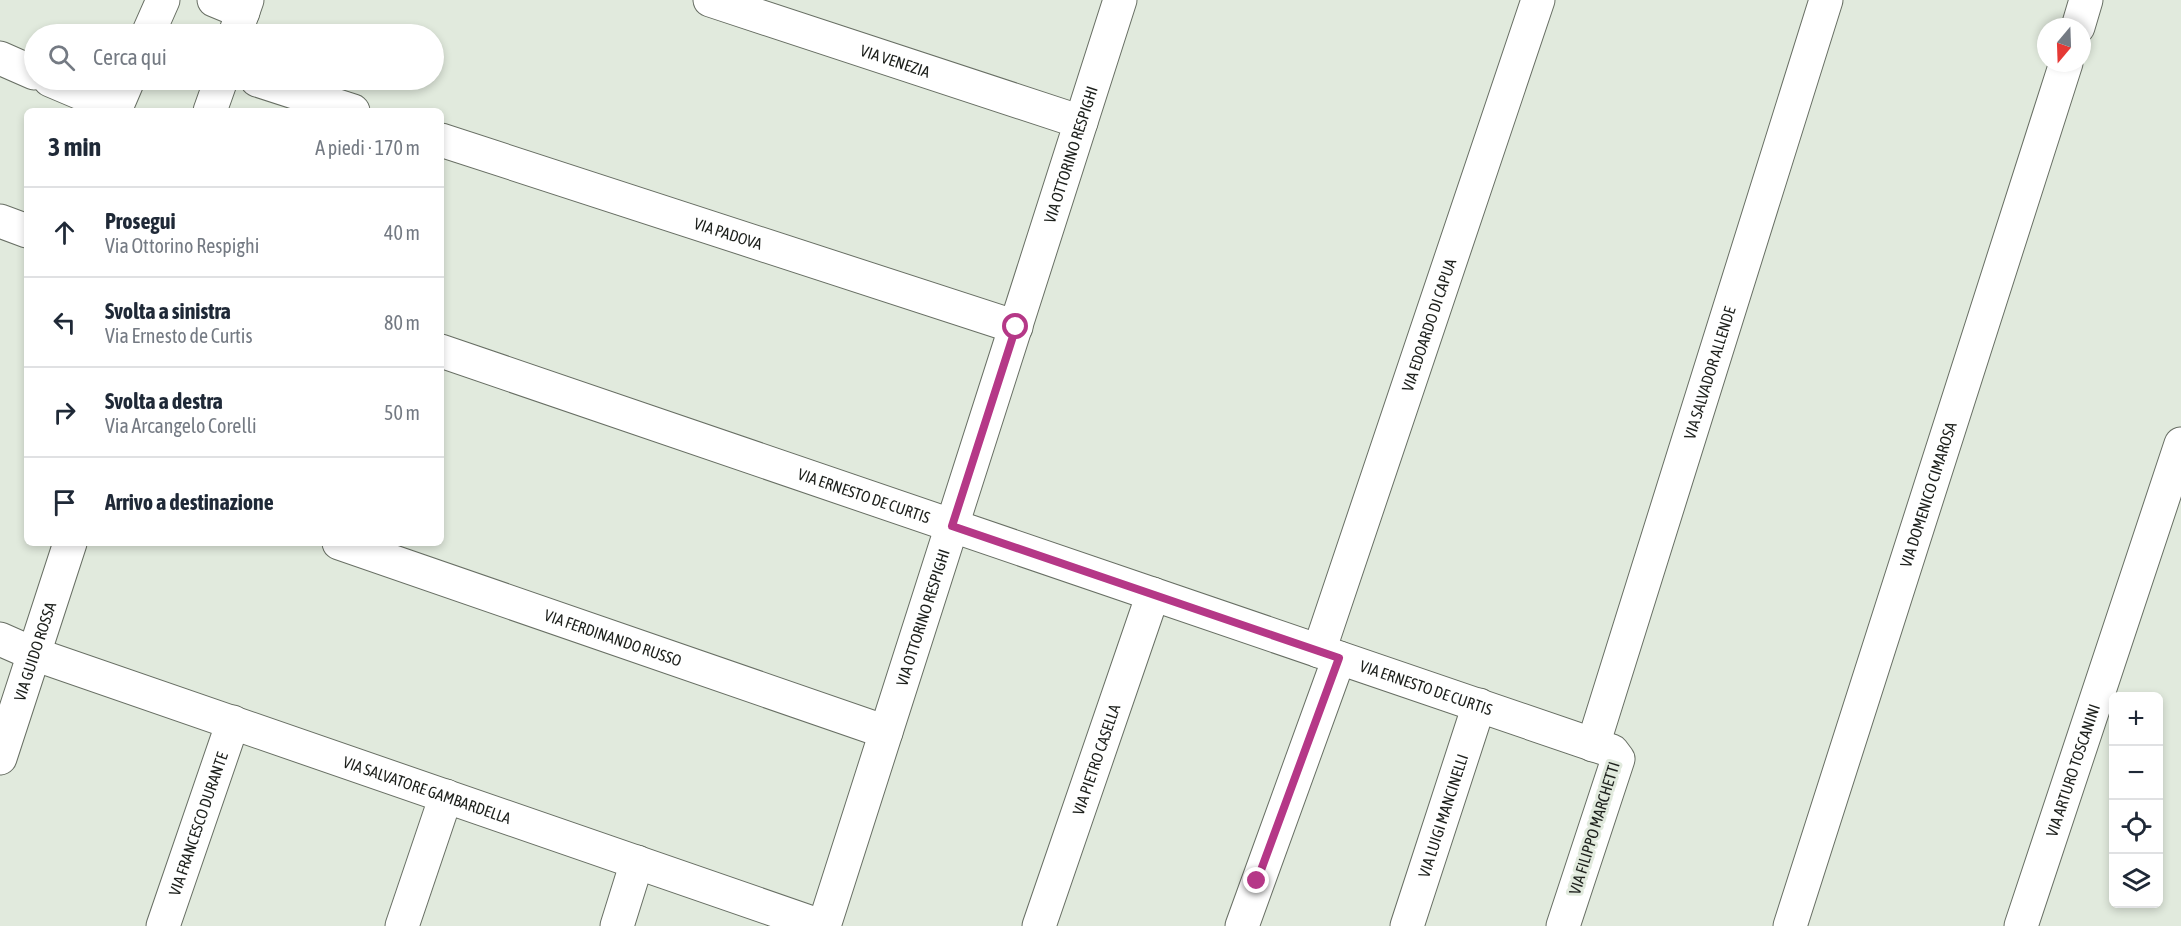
<!DOCTYPE html>
<html lang="it">
<head>
<meta charset="utf-8">
<style>
	:root { --surface:#fff; --page:#f6f6f7; --text:#1f2937; --muted:#747a83; --line:#e0e1e3 }
	body { margin:0; font-family:"Asap Condensed",sans-serif; background:var(--page); color:var(--text) }
	.controls { position:absolute; right:18px; bottom:18px; display:grid; overflow:hidden; border-radius:9px; box-shadow:0 3px 9px #0003 }
	.controls button { width:54px; height:54px; display:grid; place-items:center; padding:0; border:0; border-bottom:2px solid var(--line); background:var(--surface); color:var(--text); font:30px sans-serif }
	.compass { position:absolute; left:2037px; top:18px; width:54px; height:54px; border-radius:50%; background:var(--surface); box-shadow:0 3px 9px #0003; rotate:199deg }
	.stop { position:absolute; width:18px; height:18px; margin:-14px; border:4px solid #b53887; border-radius:50%; background:#fff }
	.stop.end { background:#b53887; border-color:#fff; box-shadow:0 2px 6px #0008 }
	.list { margin:0; padding:0; list-style:none }
	h2 { display:flex; justify-content:space-between; align-items:center; height:78px; margin:0; padding:0 24px; font-size:26px }
	h2 small { font-size:20px; font-weight:400; color:var(--muted) }
	.list li { display:grid; grid-template-columns:39px 1fr auto; gap:18px; align-items:center; box-sizing:border-box; height:90px; padding:0 24px; border-top:2px solid var(--line) }
	.list b { display:block; font-size:22px; white-space:nowrap }
	.list p { margin:0; font-size:20px; white-space:nowrap; color:var(--muted) }
	.list em { font-size:20px; font-style:normal; color:var(--muted) }
	.icon { flex:none; width:33px; height:33px; fill:none; stroke:currentColor; stroke-width:2; stroke-linecap:round; stroke-linejoin:round }
	.map { position:relative; flex:none; width:2181px; height:926px; overflow:hidden }
	.search { position:absolute; background:var(--surface); box-shadow:0 3px 9px #0003; left:24px; top:24px; width:420px; height:66px; display:flex; align-items:center; gap:15px; box-sizing:border-box; padding:0 21px; border-radius:33px; color:var(--muted); font-size:22px }
	.panel { position:absolute; background:var(--surface); box-shadow:0 3px 9px #0003; left:24px; top:108px; width:420px; height:438px; border-radius:9px }
	.map>svg:first-child { display:block }
</style>
</head>
<body>
<div class="map">
<svg width="2181" height="926" viewBox="0 0 2181 926">
	<rect width="100%" height="100%" fill="#e1eadd"/>
	<g fill="none" stroke-linecap="round" stroke-linejoin="round">
		<g stroke="#686f64" stroke-width="35">
			<g id="minor">
				<path d="M214,0L243,12"/>
				<path id="s1" d="M710,0L1081,122"/>
				<path d="M2078,27L2086,0"/>
				<path d="M148,34L163,0"/>
				<path d="M235,34L247,0"/>
				<path d="M0,58L34,73"/>
				<path d="M50,80L116,108L128,80"/>
				<path d="M257,80L353,111"/>
				<path d="M210,111L221,80"/>
				<path id="s2" d="M441,140L1016,327"/>
				<path d="M0,221L27,231"/>
				<path id="s3" d="M441,351L1612,751L1618,759L1563,926"/>
				<path id="s4" d="M339,543L886,732"/>
				<path id="s5" d="M0,639L34,654L821,926"/>
				<path id="s6" d="M1319,651L1538,0"/>
				<path id="s7" d="M1593,745L1826,0"/>
				<path id="s8" d="M0,758L70,543"/>
				<path id="s9" d="M163,926L233,722"/>
				<path d="M402,926L446,796"/>
				<path d="M617,926L637,862"/>
				<path id="s10" d="M824,926L1120,0"/>
				<path id="s11" d="M1039,926L1153,594"/>
				<path d="M1242,926L1339,658"/>
				<path id="s12" d="M1407,926L1479,705"/>
				<path id="s13" d="M1790,926L2066,63"/>
				<path id="s14" d="M2021,926L2181,444"/>
			</g>
		</g>
		<use href="#minor" stroke="#fff" stroke-width="33"/>
	</g>
	<g fill="none" stroke-linecap="round" stroke-linejoin="round">
		<path stroke="#b53887" stroke-width="8" d="M1016,327L952,526L1339,658L1257,881"/>
	</g>
	<g text-anchor="middle" dominant-baseline="central" stroke-width="6" stroke-linejoin="round" paint-order="stroke">
		<g font-size="16" fill="#1d201c" stroke="#e1eadd">
			<text stroke="none"><textPath href="#s1" startOffset="195">VIA VENEZIA</textPath></text>
			<text stroke="none"><textPath href="#s10" startOffset="810">VIA OTTORINO RESPIGHI</textPath></text>
			<text stroke="none"><textPath href="#s2" startOffset="302">VIA PADOVA</textPath></text>
			<text stroke="none"><textPath href="#s6" startOffset="344">VIA EDOARDO DI CAPUA</textPath></text>
			<text stroke="none"><textPath href="#s7" startOffset="390">VIA SALVADOR ALLENDE</textPath></text>
			<text stroke="none"><textPath href="#s13" startOffset="453">VIA DOMENICO CIMAROSA</textPath></text>
			<text stroke="none"><textPath href="#s3" startOffset="447">VIA ERNESTO DE CURTIS</textPath></text>
			<text stroke="none"><textPath href="#s10" startOffset="324">VIA OTTORINO RESPIGHI</textPath></text>
			<text stroke="none"><textPath href="#s4" startOffset="290">VIA FERDINANDO RUSSO</textPath></text>
			<text stroke="none"><textPath href="#s8" startOffset="112">VIA GUIDO ROSSA</textPath></text>
			<text stroke="none"><textPath href="#s3" startOffset="1041">VIA ERNESTO DE CURTIS</textPath></text>
			<text stroke="none"><textPath href="#s11" startOffset="176">VIA PIETRO CASELLA</textPath></text>
			<text stroke="none"><textPath href="#s14" startOffset="164">VIA ARTURO TOSCANINI</textPath></text>
			<text stroke="none"><textPath href="#s5" startOffset="453">VIA SALVATORE GAMBARDELLA</textPath></text>
			<text stroke="none"><textPath href="#s12" startOffset="116">VIA LUIGI MANCINELLI</textPath></text>
			<text stroke="none"><textPath href="#s9" startOffset="108">VIA FRANCESCO DURANTE</textPath></text>
			<text transform="translate(1594 828) rotate(-73)">VIA FILIPPO MARCHETTI</text>
		</g>
	</g>
</svg>
<div class="controls">
<button>+</button>
<button>−</button>
<button><svg class="icon" aria-label="locate" viewBox="0 0 24 24"><circle cx="12" cy="12" r="6"/><path d="M12 2v4M12 18v4M2 12h4M18 12h4"/></svg></button>
<button><svg class="icon" aria-label="layers" viewBox="0 0 24 24"><path d="M12 4l9 5-9 5-9-5zM3 14l9 5 9-5"/></svg></button>
</div>
<svg class="compass" viewBox="-18 -18 36 36"><path d="M0-13l5 13h-10z" fill="#e53935"/><path d="M0 13l5-13h-10z" fill="#747a83"/></svg>
<div class="stop" style="left:1016px;top:327px"></div>
<div class="stop end" style="left:1257px;top:881px"></div>
<div class="search"><svg class="icon" aria-label="search" viewBox="0 0 24 24"><circle cx="10" cy="10" r="6"/><path d="M15 15l6 6"/></svg>Cerca qui</div>
<section class="panel">
<h2>3 min<small>A piedi · 170 m</small></h2>
<ul class="list">
<li><svg class="icon" aria-label="ahead" viewBox="0 0 24 24"><path d="M12 20V5M6 11l6-6 6 6"/></svg><div><b>Prosegui</b><p>Via Ottorino Respighi</p></div><em>40 m</em></li>
<li><svg class="icon" aria-label="left" viewBox="0 0 24 24"><path d="M17 20v-9H6M10 6l-5 5 5 5"/></svg><div><b>Svolta a sinistra</b><p>Via Ernesto de Curtis</p></div><em>80 m</em></li>
<li><svg class="icon" aria-label="right" viewBox="0 0 24 24"><path d="M7 20v-9h11M14 6l5 5-5 5"/></svg><div><b>Svolta a destra</b><p>Via Arcangelo Corelli</p></div><em>50 m</em></li>
<li><svg class="icon" aria-label="arrive" viewBox="0 0 24 24"><path d="M6 21V4h12l-3 4 3 4H6"/></svg><div><b>Arrivo a destinazione</b></div></li>
</ul>
</section>
</div>
</body>
</html>
